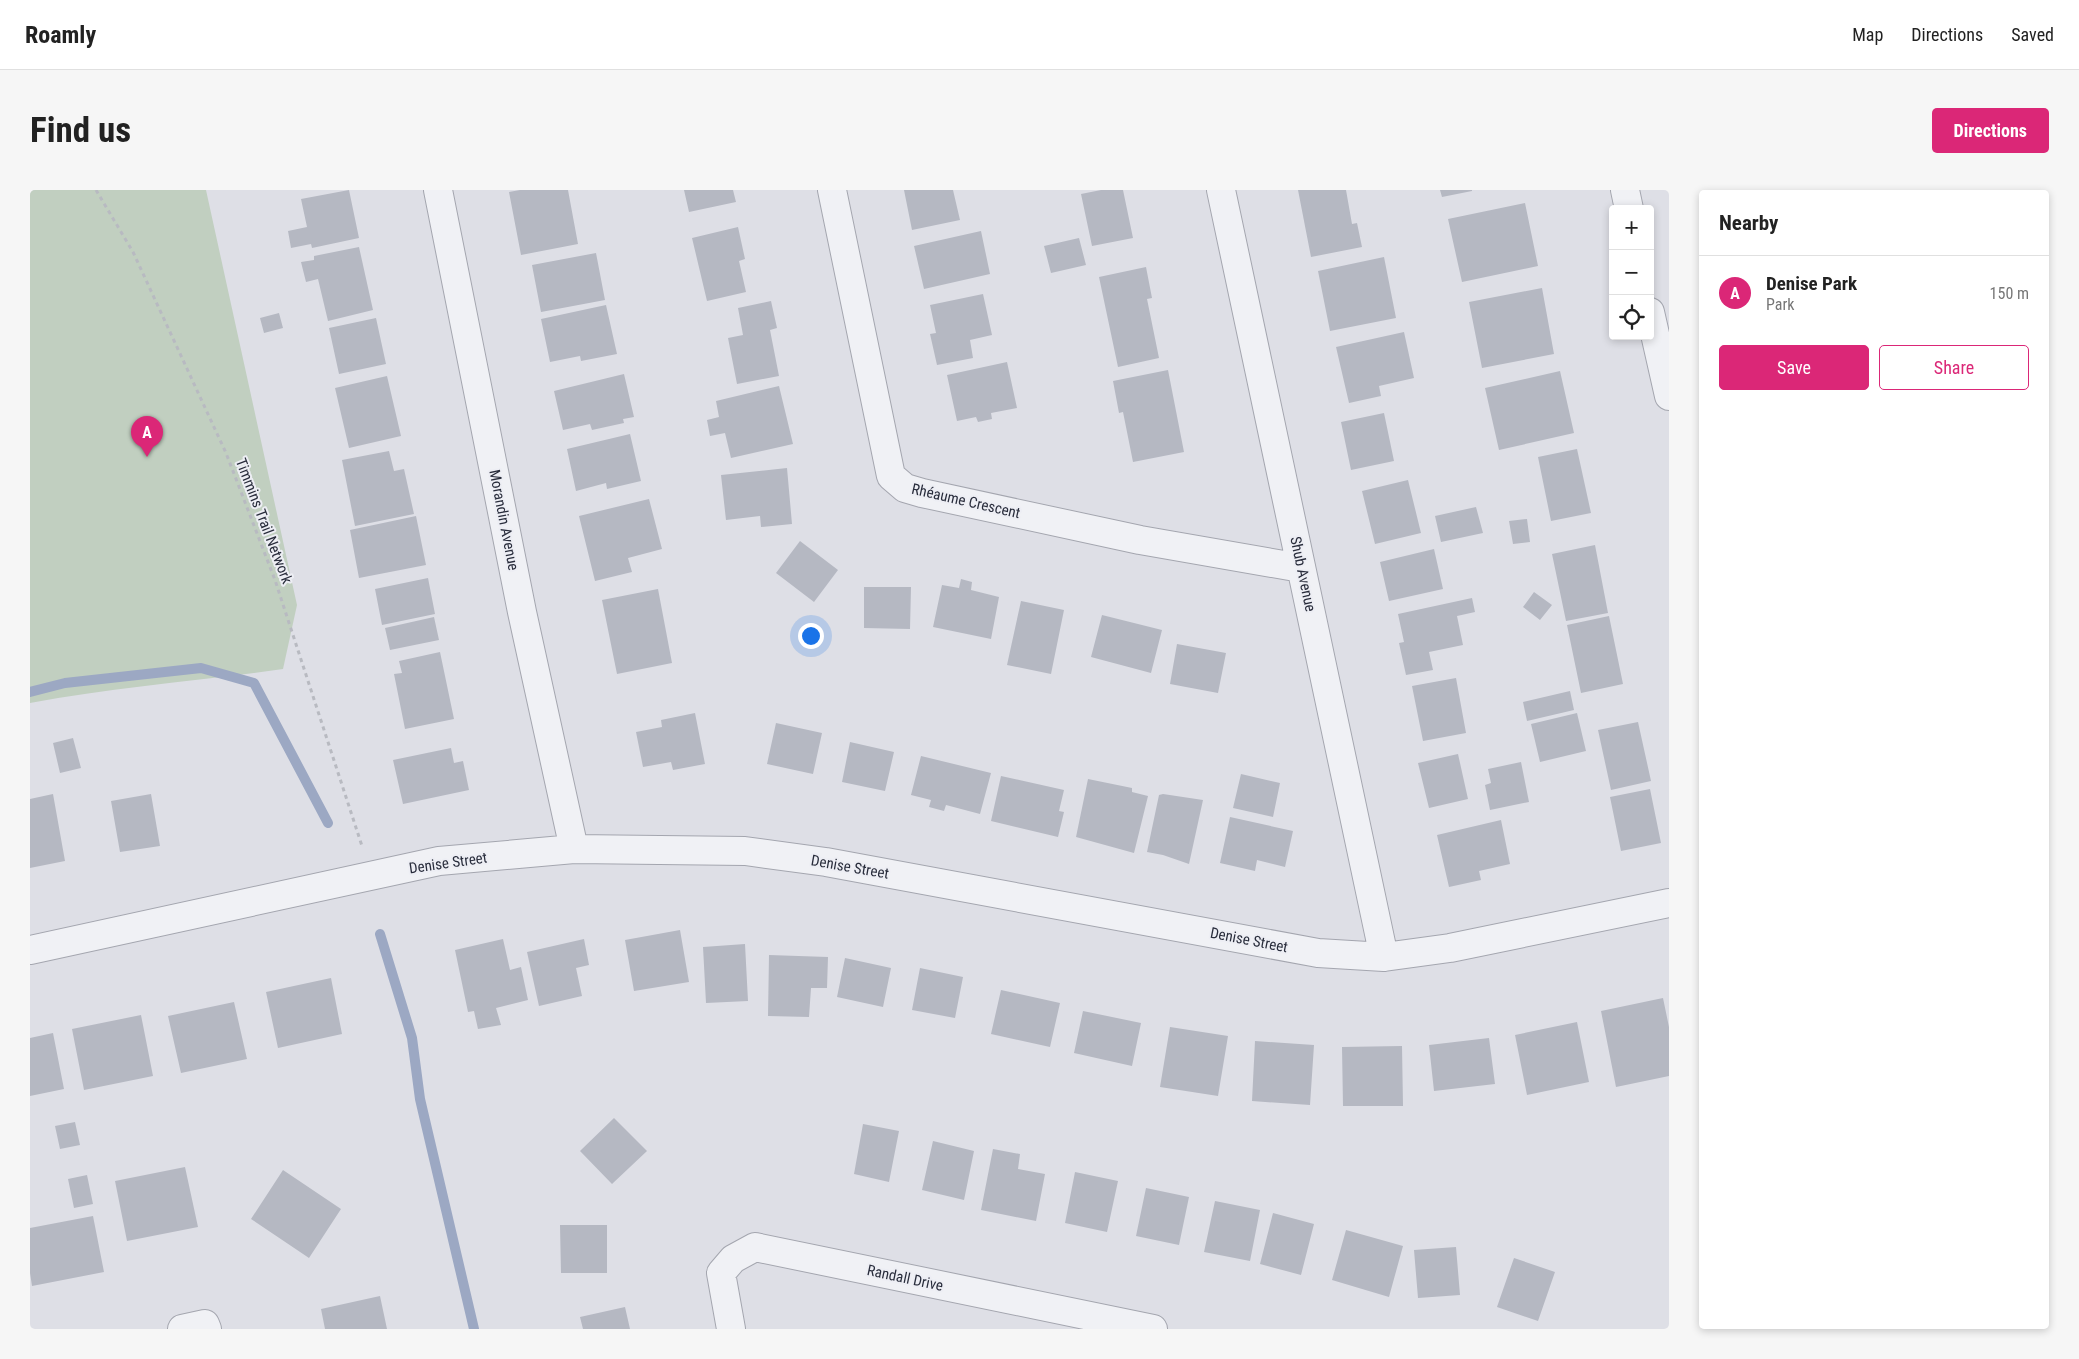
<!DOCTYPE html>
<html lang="en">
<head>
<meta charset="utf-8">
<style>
	:root { --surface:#fff; --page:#f6f6f6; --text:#222; --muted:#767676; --line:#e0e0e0; --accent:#db2777 }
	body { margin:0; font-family:"Roboto Condensed",sans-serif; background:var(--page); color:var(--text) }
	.controls { position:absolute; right:15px; top:15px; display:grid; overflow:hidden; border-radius:5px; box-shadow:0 2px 8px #0003 }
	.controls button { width:45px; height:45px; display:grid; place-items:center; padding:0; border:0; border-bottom:1px solid var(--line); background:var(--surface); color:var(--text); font:25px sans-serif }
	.you { position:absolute; left:780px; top:445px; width:18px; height:18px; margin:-12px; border:4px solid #fff; border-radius:50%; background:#1a73e8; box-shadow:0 0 0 8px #1a73e833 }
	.badge { display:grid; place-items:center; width:32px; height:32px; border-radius:50%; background:var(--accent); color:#fff; font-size:16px; font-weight:700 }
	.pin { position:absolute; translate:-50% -41px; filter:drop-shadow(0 1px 2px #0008) }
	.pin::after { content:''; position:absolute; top:26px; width:18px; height:15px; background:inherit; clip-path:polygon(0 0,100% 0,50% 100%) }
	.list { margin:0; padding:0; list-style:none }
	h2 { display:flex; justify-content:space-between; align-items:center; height:65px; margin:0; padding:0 20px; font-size:21px }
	h2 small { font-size:16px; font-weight:400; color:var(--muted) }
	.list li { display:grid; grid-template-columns:32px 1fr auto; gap:15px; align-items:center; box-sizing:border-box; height:75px; padding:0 20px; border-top:1px solid var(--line) }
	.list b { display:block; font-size:19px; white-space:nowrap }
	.list p { margin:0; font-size:16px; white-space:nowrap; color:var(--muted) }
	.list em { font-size:16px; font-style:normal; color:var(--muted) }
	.actions { display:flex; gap:10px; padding:15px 20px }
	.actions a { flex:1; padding:11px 0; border:1px solid var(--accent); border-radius:5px; text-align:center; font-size:18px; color:var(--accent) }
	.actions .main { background:var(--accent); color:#fff }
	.icon { flex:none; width:28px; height:28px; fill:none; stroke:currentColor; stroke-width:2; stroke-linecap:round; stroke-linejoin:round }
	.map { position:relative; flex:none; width:1639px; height:1139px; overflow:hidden; border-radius:5px }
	header { display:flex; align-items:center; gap:30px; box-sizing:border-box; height:70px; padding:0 25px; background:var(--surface); border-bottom:1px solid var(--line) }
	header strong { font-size:24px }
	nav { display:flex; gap:28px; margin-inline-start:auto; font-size:18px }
	.intro { display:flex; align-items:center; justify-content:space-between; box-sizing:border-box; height:120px; padding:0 30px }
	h1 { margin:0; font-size:35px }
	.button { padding:12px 22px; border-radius:5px; background:var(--accent); color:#fff; font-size:18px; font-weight:700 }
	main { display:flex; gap:30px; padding:0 30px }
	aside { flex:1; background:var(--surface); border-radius:5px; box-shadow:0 2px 8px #0003 }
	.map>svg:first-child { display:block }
</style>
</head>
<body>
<header>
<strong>Roamly</strong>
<nav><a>Map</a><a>Directions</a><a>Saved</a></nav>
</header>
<div class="intro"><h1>Find us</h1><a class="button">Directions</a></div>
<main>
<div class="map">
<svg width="1639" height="1139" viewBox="0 0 1639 1139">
	<rect width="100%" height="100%" fill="#dedfe6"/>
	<path fill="#c1cfc0" d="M0,0H176L267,415L253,479C169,491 84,497 0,513Z"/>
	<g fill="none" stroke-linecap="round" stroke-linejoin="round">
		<path stroke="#9ca8c3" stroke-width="10" d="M0,502L35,493L171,478L224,493L298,633
			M350,744L382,848L390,909L444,1139"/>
	</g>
	<path fill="#b5b8c2" d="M319,0L329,48L282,58L281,54L261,58L258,41L277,37L271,9Z
		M490,0H538L548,54L491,65L479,2Z
		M654,0H703L706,12L659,22Z
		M874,0H923L930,30L882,40Z
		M1071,0H1093L1103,48L1062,56L1051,4Z
		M1268,0H1316L1322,34L1327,33L1332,57L1281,67Z
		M1410,0H1442V1L1412,7Z
		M1495,13L1508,76L1432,92L1418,29Z
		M708,37L715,69L709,71L716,102L677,111L662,48Z
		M951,41L960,84L894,99L884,56Z
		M1049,48L1056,75L1021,83L1014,56Z
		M329,57L343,120L298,131L288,89L276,92L271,72L284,70V66Z
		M566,63L575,110L511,122L502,75Z
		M1354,67L1366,128L1300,141L1288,81Z
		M1116,77L1122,108L1117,109L1129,168L1088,177L1069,87Z
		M1512,98L1524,164L1452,178L1439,112Z
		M953,104L962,145L940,150L943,168L907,175L900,144L906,143L900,115Z
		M741,111L747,138L740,140L749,186L707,194L698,148L713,145L708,118Z
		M576,115L587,164L551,171L550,166L520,172L511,129Z
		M249,123L253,138L234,143L230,128Z
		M346,128L356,174L309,184L299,138Z
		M1374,142L1384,188L1349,196L1351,206L1319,213L1306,157Z
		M977,172L987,218L961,223L962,229L948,232L946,227L927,231L917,185Z
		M1138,180L1154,262L1103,272L1093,222L1089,223L1083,191Z
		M1530,181L1544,243L1469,260L1455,198Z
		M594,184L604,227L593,229L594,233L562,240L560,234L533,240L524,201Z
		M357,186L371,246L319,258L305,198Z
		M749,196L763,254L701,268L695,243L680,246L677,230L689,227L686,211Z
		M1354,223L1364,271L1321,280L1311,232Z
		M600,244L611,291L577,299L576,293L546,301L537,259Z
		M1547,259L1561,323L1521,331L1508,267Z
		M359,261L364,281L374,279L384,324L325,336L312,270Z
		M757,278L762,334L731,337L730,326L696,330L691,285Z
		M1378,290L1391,343L1345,354L1332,301Z
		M619,309L632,359L598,368L602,382L565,391L549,326Z
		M1446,317L1453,343L1411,352L1405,326Z
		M386,326L396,375L329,388L320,340Z
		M1497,329L1500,352L1483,354L1479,331Z
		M770,351L808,380L784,412L746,383Z
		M1565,355L1578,423L1536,431L1522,364Z
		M1404,359L1413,399L1359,411L1350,372Z
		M398,388L405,424L352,435L345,399Z
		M931,389L942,392L941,400L969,407L961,449L903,437L912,395L929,398Z
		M834,397H881L880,439L834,438Z
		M628,399L642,473L587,484L572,410Z
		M1504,402L1522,415L1510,430L1493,417Z
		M1442,408L1445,422L1427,426L1433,455L1399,462L1403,480L1376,485L1369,453L1374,452L1368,424Z
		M991,411L1034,420L1021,484L977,475Z
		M1072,425L1132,440L1121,483L1061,467Z
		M1579,426L1593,494L1551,503L1537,435Z
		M404,427L409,450L360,460L355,438Z
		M1147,454L1196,463L1188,503L1140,494Z
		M410,462L424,529L375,539L364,484L372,483L369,471Z
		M1426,488L1436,543L1393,551L1382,496Z
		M1540,501L1544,520L1497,531L1493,512Z
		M665,523L675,574L643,580L641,572L613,577L606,542L632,537L631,530Z
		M1547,523L1556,561L1510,572L1501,534Z
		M1608,532L1621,591L1581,600L1568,540Z
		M746,533L792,543L783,584L737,574Z
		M43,548L51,578L30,583L23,553Z
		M820,552L864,562L855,601L812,592Z
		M421,558L424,573L433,571L439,600L373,614L363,570Z
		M1428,564L1438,609L1399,618L1388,573Z
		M891,566L961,583L950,624L916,615L914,621L899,617L901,610L881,605Z
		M1491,572L1499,612L1460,620L1455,595L1461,593L1458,579Z
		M1211,584L1250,593L1243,627L1203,618Z
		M971,586L1034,600L1029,621L1034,622L1028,647L961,631Z
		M1058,589L1102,598V602L1118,606L1104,663L1046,647Z
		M1620,599L1631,653L1591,661L1580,607Z
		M23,604L35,671L0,678V609Z
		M121,604L130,656L90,662L81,611Z
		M1133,604L1173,610L1159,674L1133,665L1117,662L1129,605Z
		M1200,627L1263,641L1255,677L1227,670L1225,681L1190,673Z
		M1471,630L1480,674L1449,681L1451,690L1419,697L1407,645Z
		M650,740L659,792L604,801L595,750Z
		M473,749L480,780L491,777L498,810L466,818L471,835L448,839L444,821L438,822L425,760Z
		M554,749L559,775L546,778L552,806L509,816L497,762Z
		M715,754L718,811L676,813L673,757Z
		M739,765L798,767L797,798H781L779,827L738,826Z
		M815,768L861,778L853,817L807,807Z
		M890,778L933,787L925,828L882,820Z
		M301,788L312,844L248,858L236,802Z
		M971,800L1030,813L1020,857L961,844Z
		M1633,808L1639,837V886L1586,897L1571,821Z
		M204,812L217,869L151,883L138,826Z
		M1053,821L1111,833L1102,876L1044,863Z
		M111,825L123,886L54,900L42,839Z
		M1547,832L1559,892L1497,905L1485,845Z
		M1140,837L1198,846L1188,906L1130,897Z
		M23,843L34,899L0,906V848Z
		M1459,848L1465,894L1404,901L1399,855Z
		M1225,851L1284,855L1280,915L1222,911Z
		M1372,856L1373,916H1313L1312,857Z
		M584,928L617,961L582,994L550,961Z
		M45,932L50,955L30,959L25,936Z
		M833,934L869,941L859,992L824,984Z
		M903,951L944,961L934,1010L892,1000Z
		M963,959L990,964L988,979L1015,984L1006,1031L951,1020Z
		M155,977L168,1037L97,1051L85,991Z
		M253,980L311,1019L279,1068L221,1029Z
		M1045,982L1088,991L1077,1042L1035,1033Z
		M57,985L63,1014L44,1018L38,989Z
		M1116,998L1159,1007L1149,1055L1106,1046Z
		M1185,1011L1230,1020L1220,1071L1174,1062Z
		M1243,1023L1284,1034L1271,1085L1230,1074Z
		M63,1026L74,1082L2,1096L0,1083V1038Z
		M530,1035H577V1083H531Z
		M1316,1040L1373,1056L1359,1107L1302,1090Z
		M1426,1057L1430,1105L1388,1108L1384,1060Z
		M1484,1068L1525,1082L1508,1131L1467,1117Z
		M350,1106L357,1139H295L291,1119Z
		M595,1117L600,1139H553L550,1127Z"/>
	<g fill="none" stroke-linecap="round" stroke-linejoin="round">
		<g stroke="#a4a6af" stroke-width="30">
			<path id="minor" d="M408,0L492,422L544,659
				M802,0L861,286L875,298L892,303L1110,350L1271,378
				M1191,0L1354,767
				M1595,0L1599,19
				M1620,122L1639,206
				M0,760L409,671L544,659L715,661L796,672L1288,763L1354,767L1420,758L1639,713
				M152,1139L175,1134L177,1139
				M701,1139L691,1083L703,1069L725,1057L1123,1139"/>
		</g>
		<path stroke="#b8bac1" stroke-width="3" stroke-dasharray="4 4" stroke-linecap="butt" d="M66,0L103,62L196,263L245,390L332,656"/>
		<use href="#minor" stroke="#f0f1f5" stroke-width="28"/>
	</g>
	<g text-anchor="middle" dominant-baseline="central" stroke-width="4" stroke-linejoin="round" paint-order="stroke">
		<g font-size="15" fill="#282c3b" stroke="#edeef4">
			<text transform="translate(936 311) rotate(13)">Rhéaume Crescent</text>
			<text transform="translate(474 330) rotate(79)">Morandin Avenue</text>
			<text transform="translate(234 331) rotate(69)">Timmins Trail Network</text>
			<text transform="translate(1273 384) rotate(78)">Shub Avenue</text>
			<text transform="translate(418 673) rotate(-8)">Denise Street</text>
			<text transform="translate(820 677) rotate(10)">Denise Street</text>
			<text transform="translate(1219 750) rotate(11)">Denise Street</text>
			<text transform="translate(875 1088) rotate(12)">Randall Drive</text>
		</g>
	</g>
</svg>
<div class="controls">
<button>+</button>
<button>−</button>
<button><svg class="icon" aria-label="locate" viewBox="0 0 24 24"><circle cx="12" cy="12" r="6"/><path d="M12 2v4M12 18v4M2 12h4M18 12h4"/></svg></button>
</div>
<div class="you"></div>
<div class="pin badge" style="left:117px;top:267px">A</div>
</div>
<aside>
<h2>Nearby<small></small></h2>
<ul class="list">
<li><span class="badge">A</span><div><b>Denise Park</b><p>Park</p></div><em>150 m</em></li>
</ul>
<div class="actions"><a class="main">Save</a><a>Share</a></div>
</aside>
</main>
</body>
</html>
